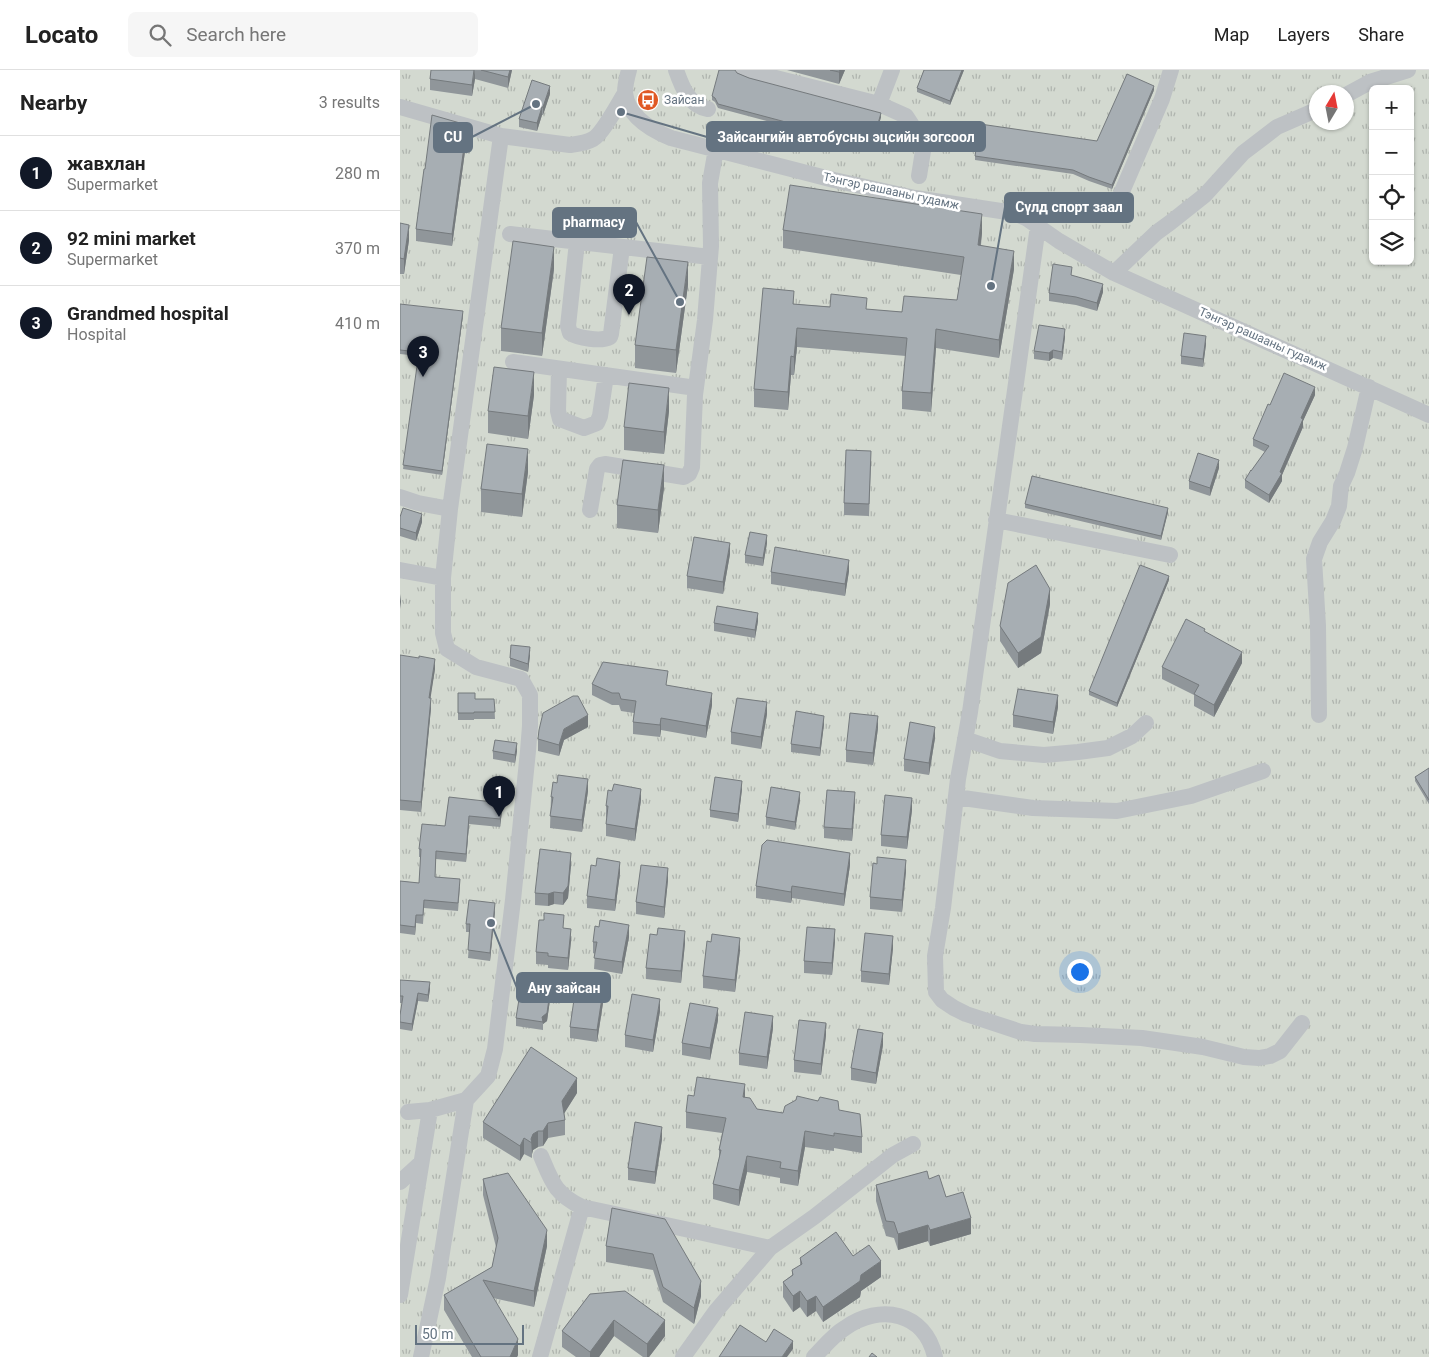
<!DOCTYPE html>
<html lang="en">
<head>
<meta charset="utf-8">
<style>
	:root { --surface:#fff; --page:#f6f6f6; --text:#222; --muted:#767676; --line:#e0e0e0; --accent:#111827 }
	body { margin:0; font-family:Roboto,sans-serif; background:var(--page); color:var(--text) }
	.controls { position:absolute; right:15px; top:15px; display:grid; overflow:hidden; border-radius:8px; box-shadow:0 1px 4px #0004 }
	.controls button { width:45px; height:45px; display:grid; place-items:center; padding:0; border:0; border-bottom:1px solid var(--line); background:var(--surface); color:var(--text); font:25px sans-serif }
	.compass { position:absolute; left:909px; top:15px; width:45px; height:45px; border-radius:50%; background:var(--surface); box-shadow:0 1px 4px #0004; rotate:10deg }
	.scale { position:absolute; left:15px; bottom:12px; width:109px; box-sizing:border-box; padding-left:5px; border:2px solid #647381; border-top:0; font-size:14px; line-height:18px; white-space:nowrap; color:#647381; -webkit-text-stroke:4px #fff; paint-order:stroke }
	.you { position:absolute; left:679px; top:901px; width:18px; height:18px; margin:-12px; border:4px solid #fff; border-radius:50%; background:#1a73e8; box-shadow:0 0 0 8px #1a73e833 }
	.badge { display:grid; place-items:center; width:32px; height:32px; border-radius:50%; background:var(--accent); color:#fff; font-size:16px; font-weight:700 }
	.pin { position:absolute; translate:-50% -41px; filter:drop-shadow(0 1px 2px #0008) }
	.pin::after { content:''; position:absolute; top:26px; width:18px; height:15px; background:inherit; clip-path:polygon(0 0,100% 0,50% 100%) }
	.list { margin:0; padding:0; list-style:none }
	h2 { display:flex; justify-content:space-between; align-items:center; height:65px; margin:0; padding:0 20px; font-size:21px }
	h2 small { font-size:16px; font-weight:400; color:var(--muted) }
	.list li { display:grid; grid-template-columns:32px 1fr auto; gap:15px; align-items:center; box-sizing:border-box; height:75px; padding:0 20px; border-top:1px solid var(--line) }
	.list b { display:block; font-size:19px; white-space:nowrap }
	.list p { margin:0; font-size:16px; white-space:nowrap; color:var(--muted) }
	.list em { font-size:16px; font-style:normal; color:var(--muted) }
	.icon { flex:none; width:28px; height:28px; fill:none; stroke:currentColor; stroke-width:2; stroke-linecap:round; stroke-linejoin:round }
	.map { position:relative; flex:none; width:1029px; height:1287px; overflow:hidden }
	header { display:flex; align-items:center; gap:30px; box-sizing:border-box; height:70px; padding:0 25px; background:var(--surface); border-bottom:1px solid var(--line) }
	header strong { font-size:24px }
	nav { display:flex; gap:28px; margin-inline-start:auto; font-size:18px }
	.search { width:350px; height:45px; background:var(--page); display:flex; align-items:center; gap:12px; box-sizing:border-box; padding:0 18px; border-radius:8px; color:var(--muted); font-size:19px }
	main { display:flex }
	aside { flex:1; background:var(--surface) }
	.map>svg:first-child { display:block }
</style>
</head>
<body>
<header>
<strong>Locato</strong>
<div class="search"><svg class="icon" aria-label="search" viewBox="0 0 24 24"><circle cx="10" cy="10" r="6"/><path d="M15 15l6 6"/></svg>Search here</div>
<nav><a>Map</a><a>Layers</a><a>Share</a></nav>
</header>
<main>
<aside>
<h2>Nearby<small>3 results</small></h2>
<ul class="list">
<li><span class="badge">1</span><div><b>жавхлан</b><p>Supermarket</p></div><em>280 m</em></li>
<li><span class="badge">2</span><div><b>92 mini market</b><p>Supermarket</p></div><em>370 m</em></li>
<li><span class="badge">3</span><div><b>Grandmed hospital</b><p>Hospital</p></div><em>410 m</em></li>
</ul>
</aside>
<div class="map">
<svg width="1029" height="1287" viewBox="0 0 1029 1287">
	<defs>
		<pattern id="park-tufts" width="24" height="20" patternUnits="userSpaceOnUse" patternTransform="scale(1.25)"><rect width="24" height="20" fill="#d3d9d0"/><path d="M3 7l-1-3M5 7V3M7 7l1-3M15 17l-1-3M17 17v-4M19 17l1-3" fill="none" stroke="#afb4ae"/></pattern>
	</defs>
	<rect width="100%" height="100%" fill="#f4f4f0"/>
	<path fill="url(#park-tufts)" fill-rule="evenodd" d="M0,0H1029V1287H0ZM973,19H1010V191H973ZM916,22H946V52H916Z"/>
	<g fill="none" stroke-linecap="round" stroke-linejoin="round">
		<path stroke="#bdc1c4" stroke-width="16" d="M229,0C227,7 225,16 225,23C228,47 251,60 271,68L434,110L515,128L614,143L626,148L659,171L714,203L1029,345
			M276,0C282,17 289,36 308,39
			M344,0L479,34L506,46L519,66L522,74L523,81L519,106
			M946,25L970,12L1008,0
			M479,34L492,0
			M0,37L101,66
			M714,140L762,29L771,0
			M638,156L570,642L558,709L543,838L535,886L536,922L542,930L554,938L566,944L621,962L635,964L681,965L742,968L803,977L844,987L859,988L870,986L880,981L902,953
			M110,164L310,187
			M177,172L168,256L170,263C178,268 201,272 210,267L211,264L222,177
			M714,203L756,163L771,152L805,125L843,83L877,57L916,40
			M113,292L296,318
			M159,299L158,341L160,349L184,358L197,353L200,346L206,305
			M0,427L18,433L50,439
			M190,440L197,399L200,395L205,394L284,407L289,404L292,397L295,325L305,250L311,176L310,113L316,79
			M596,450L770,485
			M0,500L43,508
			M919,645L918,556L914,489L920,472L933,451L939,436L941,416L947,403L955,378L969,317
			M565,669L600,681L644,685L678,682L708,678L732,666L746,653
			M556,727L633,738L717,741L791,726L863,701
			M8,1042L30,1040L66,1030L88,1006L95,979L113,830L128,681L130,656V625L121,609L76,597L47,579L43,563V508L50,439L101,66L170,75C177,74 186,73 193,69C203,63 218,34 225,23
			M141,1086C152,1112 155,1124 182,1137
			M0,1112L21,1093
			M0,1225L30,1040
			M21,1287L38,1208L66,1030
			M140,1287L182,1137L294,1161L370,1178
			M283,1287L316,1241L370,1178L414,1147L493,1085L513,1074
			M414,1287C424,1277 433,1265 445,1258C480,1233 525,1242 535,1287"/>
	</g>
	<path fill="#90969a" d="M31,0H112L108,18L75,9L72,26L30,20V9Z
		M387,0H445L439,14Z
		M524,0H564L550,35L517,22V18Z
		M337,3L349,8L481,47L472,79L318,38L315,32L312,30V26Z
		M754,20L712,119L689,111L673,104L575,90V86L697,71Z
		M150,24L143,45H142L137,61L119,57V49Z
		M67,67L52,176L16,171V159L25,99Z
		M0,153L9,170L4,204H0Z
		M383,160L582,163L581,175L614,199L599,288L536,278L531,342L502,339V321L506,286L397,277L394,305H391L388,340L354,337V319L394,234L502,242L557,230L561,205L383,178Z
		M154,199L142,286L101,281V258Z
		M672,206L703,222L697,241L676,235L649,231V223Z
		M288,215L276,303L235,298V275Z
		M0,234L63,245L42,405L3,399L19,286L0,284Z
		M665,267L662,290L653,288L649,291L634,289V281Z
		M806,274L803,297L781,294V286Z
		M134,325L128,369L88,363V341Z
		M915,325L903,351V357L882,405V411L869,433L845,418V410L865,382L853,376V369L870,335Z
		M269,341L264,384L224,380V357Z
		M471,393L469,446L444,445V433Z
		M819,398L810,426L789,419V411Z
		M128,402L122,447L81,442V419Z
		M264,418L258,463L217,458V435Z
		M625,434L768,442L761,470L625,438Z
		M0,447L22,452L16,471L0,466Z
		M367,473L363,496L345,493V485Z
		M330,484L323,524L287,518V506Z
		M449,501L445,526L371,514V502Z
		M769,510L717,637L689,625V621Z
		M650,534L641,583L618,598L600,571V556Z
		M358,551L355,568L314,561V553Z
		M805,562L842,593L814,647L794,636V625L762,609V597Z
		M0,585L35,599L30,628L31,638L21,742L0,740Z
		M130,585L128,602L110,596V588Z
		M192,614L267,615L312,635L306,668L261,660L260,667L233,664V652L234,643L221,641L219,635H212L192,625Z
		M58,623L75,629H94L95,649H74V650H58Z
		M658,637L653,664L613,657V645Z
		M367,644L361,679L331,674V662Z
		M424,654L420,686L391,682V674Z
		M188,657L164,670L159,686L138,681V669Z
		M478,658L473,695L446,692V680Z
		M535,668L529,705L504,701V689Z
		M93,681H117L115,693L93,689Z
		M1029,698V734L1015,711V707Z
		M157,713L188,721L182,762L150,758L151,727Z
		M342,719L338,752L310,747V740Z
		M49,727L102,741L100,757L69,754L66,792L36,789L35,807L60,817L58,841L24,838L23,854L16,853L15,865L0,863V811L19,813L21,787H19V779L45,756Z
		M241,730L235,771L206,766V754L207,748L206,747V736Z
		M400,730L395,760L366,755V747Z
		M455,734L452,771L424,768V757Z
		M512,740L507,779L481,776V765Z
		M171,795L168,828L163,835L154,834L148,836L135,835V823Z
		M450,795L444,836L392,828L391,833L356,828V816Z
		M506,801L502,842L470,839V827Z
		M220,803L215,841L187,838V826Z
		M268,810L264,848L236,844V832Z
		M95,841L90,891L68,888L70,862H66V854Z
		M164,858L171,871L168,900L148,898V895L136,894V882Z
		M257,865L285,873L281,913L246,909V898Z
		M229,867L222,904L194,899L195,884L193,883V872Z
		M435,871L432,905L404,903V891Z
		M311,872L340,880L335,922L303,918V906Z
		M493,878L489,915L461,912V901Z
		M0,910L30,919L28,932L18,931L12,961L0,959V945L2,933H0Z
		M131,925L150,930L147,951L143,954V960L116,956V948Z
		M203,933L197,972L170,968V957Z
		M260,941L253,982L225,977V965Z
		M318,950L310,990L282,985V973Z
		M373,958L367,999L339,995V983Z
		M426,965L421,1005L394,1002V990Z
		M483,975L476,1014L451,1010V998Z
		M177,1023L164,1043L165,1050V1065L148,1068L143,1076L138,1077L133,1080L132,1084V1088L124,1084L120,1091L83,1068V1052Z
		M345,1027L357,1039L383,1043L439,1040L462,1067V1083L434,1078V1081L405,1077L398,1116L380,1113V1108L347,1102L339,1136L313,1129V1114L319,1091V1080L322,1063L286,1058V1042Z
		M262,1069L255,1114L228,1110V1098Z
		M83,1109L147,1176L134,1237L93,1228L118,1285L117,1287H72L44,1240V1225L92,1197L96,1177L83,1125Z
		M529,1109L546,1127L571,1164L530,1176L528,1171L498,1180L494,1168L486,1166L476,1131V1115Z
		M212,1138L301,1226L294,1254L263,1232L253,1200L206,1192V1176Z
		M453,1186L481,1207L461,1221L460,1227L423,1252L416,1241L407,1247L400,1237L393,1242L383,1227V1212L392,1205V1200L400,1196V1188Z
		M190,1224L265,1266L249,1287H243L214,1266L199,1287H176L162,1277V1261Z"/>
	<path fill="#757a7d" d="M75,0V9L72,26V15Z
		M110,0H112L108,18V7Z
		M440,0H445L439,14V2Z
		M562,0H564L550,35V31Z
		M150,16V24L143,45V37Z
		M754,16V20L712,119V115Z
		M142,37V45L137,61V53Z
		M481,43V47L472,79V75Z
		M67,55V67L52,176V164Z
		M582,144V163L578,194V175Z
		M9,155V170L4,204V189Z
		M154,177V199L142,286V263Z
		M614,181V199L599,288V270Z
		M288,192V215L276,303V280Z
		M703,214V222L697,241V233Z
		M63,241V245L42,405V401Z
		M397,258V277L394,305V287Z
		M536,259V278L531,342V323Z
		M665,259V267L662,290V282Z
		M806,266V274L803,297V289Z
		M653,280V288L649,291V283Z
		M391,286V305L388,340V322Z
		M134,302V325L128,369V346Z
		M915,317V325L903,351V357L882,405V411L869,433V425L880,402L901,348Z
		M269,318V341L264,384V362Z
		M128,379V402L122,447V424Z
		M819,390V398L810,426V418Z
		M264,395V418L258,463V440Z
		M768,438V442L761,470V466Z
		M22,444V452L16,471V463Z
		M367,465V473L363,496V488Z
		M330,473V484L323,524V512Z
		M449,490V501L445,526V514Z
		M769,506V510L717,637V633Z
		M650,519V534L641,583L618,598V583Z
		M1,524V532L0,539V531Z
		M358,543V551L355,568V560Z
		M130,577V585L128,602V594Z
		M842,582V593L814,647V635Z
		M35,589V599L29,638V628Z
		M312,623V635L306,668V656Z
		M658,625V637L653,664V652Z
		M31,628V638L21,742V732Z
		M367,632V644L361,679V667Z
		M188,645V657L164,670L159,686V675L164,659Z
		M424,646V654L420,686V678Z
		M478,646V658L473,695V683Z
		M261,648V660L260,667V655Z
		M535,657V668L529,705V693Z
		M117,673V681L115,693V685Z
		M188,709V721L182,762V750Z
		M342,711V719L338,752V744Z
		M241,719V730L235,771V759Z
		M400,722V730L395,760V752Z
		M455,722V734L452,771V759Z
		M512,728V740L507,779V767Z
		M102,733V741L100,757V749Z
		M69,746V754L66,792V784Z
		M171,783V795L168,828L163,835V823Z
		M450,783V795L444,836V824Z
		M506,790V801L502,842V830Z
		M220,792V803L215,841V830Z
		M268,798V810L264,848V837Z
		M392,816V828L391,833V822Z
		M154,822V834L148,836V824Z
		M95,833V841L90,891V883Z
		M16,845V853L15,865V857Z
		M229,855V867L222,904V892Z
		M171,859V871L168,900V888Z
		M435,859V871L432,905V893Z
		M285,861V873L281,913V901Z
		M493,866V878L489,915V904Z
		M340,868V880L335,922V910Z
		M30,912V919L28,932V925Z
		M203,921V933L197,972V960Z
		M150,922V930L147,951L143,954L142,947Z
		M18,923V931L12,961V954Z
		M260,929V941L253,982V970Z
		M318,938V950L310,990V978Z
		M373,946V958L367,999V987Z
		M426,953V965L421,1005V994Z
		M483,963V975L476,1014V1003Z
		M177,1008V1023L162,1047V1031Z
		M345,1014V1029L343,1027Z
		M148,1053V1068L143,1076V1061Z
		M262,1057V1069L255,1114V1102Z
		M138,1061V1077L133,1080L132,1084L131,1069L133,1064Z
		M405,1061V1077L398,1116V1101Z
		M124,1068V1084L120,1091V1076Z
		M347,1086V1102L339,1136V1120Z
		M571,1148V1164L530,1176V1160Z
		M528,1155V1171L498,1180V1164Z
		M147,1160V1176L134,1237V1221Z
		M481,1191V1207L461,1221L460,1227L423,1252V1237L461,1205Z
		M301,1211V1226L294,1254V1238Z
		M400,1221V1237L393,1242V1226Z
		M416,1226V1241L407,1247V1231Z
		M214,1250V1266L199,1287H190V1282Z
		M265,1250V1266L249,1287H247V1274Z
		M118,1269V1285L117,1287H110Z
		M393,1271V1279L387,1287H382Z"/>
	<path fill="#a7aeb3" stroke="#757a7d" d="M31,0H74L72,15L30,9Z
		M81,0H110L108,7Z
		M319,0H335L337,3L349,8L481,43L472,75L318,34L315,28L312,26Z
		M430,0H440L439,2Z
		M524,0H562L550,31L517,18Z
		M727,4L754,16L712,115L689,107L673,100L575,86L580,54L697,71Z
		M132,10L150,16L143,37H142L137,53L119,49Z
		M32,45L67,55L52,164L16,159L24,99H25Z
		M390,115L582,144L578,175L614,181L599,270L536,259L531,323L502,321L507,268L397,258L394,287L391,286L388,322L354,319L363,218L394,221L393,234L430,237L431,224L467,228L466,239L502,242L504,226L557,230L564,187L383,160Z
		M0,153L9,155L4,189L0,188Z
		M113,171L154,177L142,263L101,258Z
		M247,187L288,192L276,280L235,275Z
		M653,194L672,197L671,205L703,214L697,233L676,227L649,223Z
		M0,234L63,241L42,401L3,395L19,282L0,280Z
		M639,255L665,259L662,282L653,280L649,283L634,281Z
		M784,263L806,266L803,289L781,286Z
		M94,297L134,302L128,346L88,341Z
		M884,303L915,317L901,348L903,349L880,402L882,403L869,425L845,410L851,400V401L869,376L853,369L868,334L870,335Z
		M229,313L269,318L264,362L224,357Z
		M87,374L128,379L122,424L81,419Z
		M446,380L471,381L469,434L444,433Z
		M798,383L819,390L810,418L789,411Z
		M223,390L264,395L258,440L217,435Z
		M632,406L768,438L761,466L625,434Z
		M3,438L22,444L16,463L0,458V447Z
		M350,462L367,465L363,488L345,485Z
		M294,467L330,473L323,512L287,506Z
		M375,477L449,490L445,514L371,502Z
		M636,495L650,519L641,567L618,583L600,556L608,513Z
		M740,495L769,506L717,633L689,621Z
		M317,536L358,543L355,560L314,553Z
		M786,549L805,559L804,561L842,582L814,635L794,624L799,615L762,597Z
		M111,575L130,577L128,594L110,588Z
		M0,585L19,588V586L35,589L29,628H31L21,732L0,730Z
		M203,592L268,601L266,615L312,623L306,656L261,648L260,655L233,652L236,631L221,629L219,623H212L192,614Z
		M618,619L658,625L653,652L613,645Z
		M58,623H75V629H94L95,642H74V643H58Z
		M173,626H178L188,645L164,659L159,675L138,669L139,660L143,643Z
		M337,628L367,632L361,667L331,662Z
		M396,641L424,646L420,678L391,674Z
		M450,643L478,646L473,683L446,680Z
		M510,652L535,657L529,693L504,689Z
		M95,670L117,673L115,685L93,681Z
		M1029,698V730L1015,707Z
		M158,705L188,709L182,750L150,746L153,727H151L153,712L157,713Z
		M315,707L342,711L338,744L310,740Z
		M214,714L241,719L235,759L206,754L208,736H206L208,720L212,721Z
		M371,717L400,722L395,752L366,747Z
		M427,720L455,722L452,759L424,757Z
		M485,725L512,728L507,767L481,765Z
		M49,727L102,733L100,749L69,746L66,784L36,781L35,807L60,809L58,833L24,830L23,845H16L15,857L0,855V811L19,813L21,779H19L22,754L45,756Z
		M367,770L450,783L444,824L392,816L391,822L356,816L362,775Z
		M140,779L171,783L168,816L163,823L154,822L148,824L135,823Z
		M477,787L506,790L502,830L470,827L473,793L477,794Z
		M197,788L220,792L215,830L187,826L191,795L196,796Z
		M241,795L268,798L264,837L236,832Z
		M69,830L95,833L90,883L68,880L70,854H66Z
		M144,843L164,845L163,858L171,859L168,888L148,886V883L136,882L139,850H144Z
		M200,850L229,855L222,892L194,888L197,872H193L195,856L199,857Z
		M407,857L435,859L432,893L404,891Z
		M258,858L285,861L281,901L246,898L250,864L257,865Z
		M465,863L493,866L489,904L461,901Z
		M312,864L340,868L335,910L303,906L307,871L311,872Z
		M0,910L30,912L28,925L18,923L12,954L0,952V945L3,926H0Z
		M133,914L147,917L150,922L147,943L142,947L143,952L116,948L120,923L131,925Z
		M176,916L203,921L197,960L170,957Z
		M232,924L260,929L253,970L225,965Z
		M290,933L318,938L310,978L282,973Z
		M345,942L373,946L367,987L339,983Z
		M399,950L426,953L421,994L394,990Z
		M458,959L483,963L476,1003L451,998Z
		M131,977L177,1008L162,1031L165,1050L148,1053L143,1061H138L133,1064L131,1069L132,1073L124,1068L120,1076L83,1052Z
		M297,1007L345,1014L343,1027L350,1028L357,1039L383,1043L385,1036L396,1030L397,1026L418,1031L420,1027L438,1031L439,1040L460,1044L462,1067L434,1063V1066L405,1061L398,1101L380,1098L381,1092L347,1086L339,1120L313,1114L321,1080H319L326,1048L286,1042L288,1025L294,1026Z
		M235,1052L262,1057L255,1102L228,1098Z
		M527,1101L529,1109L539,1105L546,1127L563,1122L571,1148L530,1160L528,1155L498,1164L494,1152L486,1151L476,1115Z
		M108,1103L147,1160L134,1221L83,1210L118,1269L110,1287H81L44,1225L92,1197L98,1168L83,1109Z
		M212,1138L265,1149L301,1211L294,1238L263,1217L253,1184L206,1176Z
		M436,1162L453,1186L469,1175L481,1191L461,1205L460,1211L423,1237L416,1226L407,1231L400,1221L393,1226L383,1212L393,1205L392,1200L402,1194L400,1188Z
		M225,1221L265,1250L247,1274L214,1250L190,1282L162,1261L190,1224Z
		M340,1255L366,1272L374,1259L393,1271L382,1287H319Z
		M472,1283L477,1287H469Z"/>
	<defs>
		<g id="bus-disc" transform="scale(1.125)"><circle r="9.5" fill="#e05924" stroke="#fff"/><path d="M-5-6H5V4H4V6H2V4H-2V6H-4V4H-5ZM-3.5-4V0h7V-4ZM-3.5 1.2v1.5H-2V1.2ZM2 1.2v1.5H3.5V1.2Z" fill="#fff"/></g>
	</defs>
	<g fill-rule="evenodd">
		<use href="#bus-disc" x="248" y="30"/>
	</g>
	<g text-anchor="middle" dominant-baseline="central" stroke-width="5" stroke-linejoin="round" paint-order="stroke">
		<g font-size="12" fill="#647381" stroke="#fff" text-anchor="start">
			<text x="264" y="30">Зайсан</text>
		</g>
		<g font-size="12" fill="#647381" stroke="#fff">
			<text transform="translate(491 121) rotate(12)">Тэнгэр рашааны гудамж</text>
			<text transform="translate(863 269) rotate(24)">Тэнгэр рашааны гудамж</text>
		</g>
	</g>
	<path fill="none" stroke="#647381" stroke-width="2" d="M221 42L307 67M136 34L72 67M591 216L605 137M280 232L236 152M91 853L117 918"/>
	<g fill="#647381" stroke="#fff" stroke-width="2">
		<circle cx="221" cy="42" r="5"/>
		<circle cx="136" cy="34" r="5"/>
		<circle cx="591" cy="216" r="5"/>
		<circle cx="280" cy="232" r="5"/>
		<circle cx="91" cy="853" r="5"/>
	</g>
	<g fill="#647381" stroke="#647381" stroke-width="2">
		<rect x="307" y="52" width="278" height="29" rx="5"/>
		<rect x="34" y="53" width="38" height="29" rx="5"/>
		<rect x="605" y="123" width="128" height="29" rx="5"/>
		<rect x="153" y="138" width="83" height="29" rx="5"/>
		<rect x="117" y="903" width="93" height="29" rx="5"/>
	</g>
	<g font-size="14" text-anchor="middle" font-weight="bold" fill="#fff">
		<text x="446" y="72">Зайсангийн автобусны эцсийн зогсоол</text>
		<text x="53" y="72">CU</text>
		<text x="669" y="142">Сүлд спорт заал</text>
		<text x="194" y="157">pharmacy</text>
		<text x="164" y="923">Ану зайсан</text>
	</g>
</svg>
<div class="controls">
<button>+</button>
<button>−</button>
<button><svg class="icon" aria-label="locate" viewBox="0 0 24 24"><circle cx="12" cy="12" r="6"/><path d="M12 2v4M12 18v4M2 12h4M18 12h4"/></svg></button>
<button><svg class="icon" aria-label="layers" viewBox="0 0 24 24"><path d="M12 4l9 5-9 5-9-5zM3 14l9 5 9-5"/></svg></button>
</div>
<svg class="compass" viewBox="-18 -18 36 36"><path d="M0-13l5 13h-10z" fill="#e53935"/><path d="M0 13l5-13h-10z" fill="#767676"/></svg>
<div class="scale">50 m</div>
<div class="you"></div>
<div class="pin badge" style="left:99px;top:747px">1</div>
<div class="pin badge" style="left:229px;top:245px">2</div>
<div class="pin badge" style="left:23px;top:307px">3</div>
</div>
</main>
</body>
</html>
